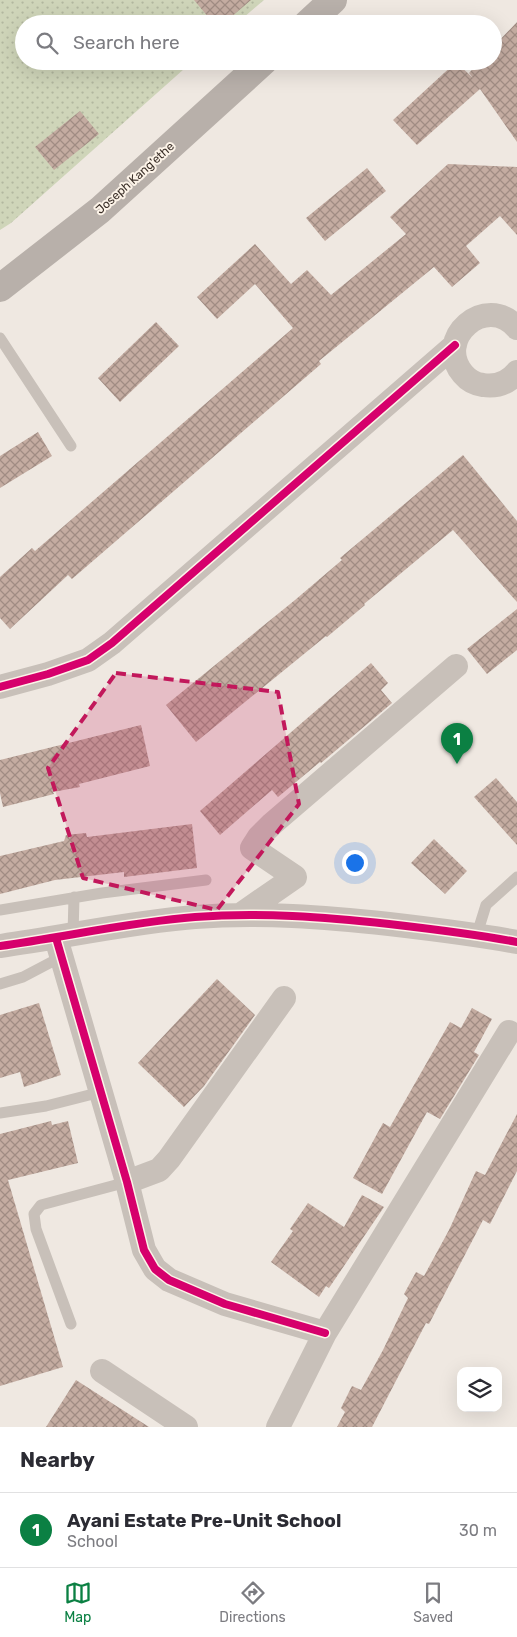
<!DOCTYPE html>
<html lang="en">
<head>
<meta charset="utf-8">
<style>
	:root { --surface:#fff; --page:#f2f2f3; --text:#2b2b33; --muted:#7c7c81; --line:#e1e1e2; --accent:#0b8043 }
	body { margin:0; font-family:Rubik,sans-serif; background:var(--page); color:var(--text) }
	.controls { position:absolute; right:15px; bottom:15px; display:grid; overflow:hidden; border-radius:10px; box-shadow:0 5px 20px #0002 }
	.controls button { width:45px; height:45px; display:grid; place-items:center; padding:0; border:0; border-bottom:1px solid var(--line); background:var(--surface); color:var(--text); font:25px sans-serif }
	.you { position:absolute; left:354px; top:862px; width:18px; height:18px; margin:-12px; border:4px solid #fff; border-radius:50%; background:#1a73e8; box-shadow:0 0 0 8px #1a73e833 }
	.badge { display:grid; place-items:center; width:32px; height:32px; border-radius:50%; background:var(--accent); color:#fff; font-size:16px; font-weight:700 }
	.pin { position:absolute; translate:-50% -41px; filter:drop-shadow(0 1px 2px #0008) }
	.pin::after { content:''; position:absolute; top:26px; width:18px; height:15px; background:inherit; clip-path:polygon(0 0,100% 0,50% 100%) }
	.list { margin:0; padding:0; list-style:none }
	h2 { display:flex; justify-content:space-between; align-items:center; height:65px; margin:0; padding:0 20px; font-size:21px }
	h2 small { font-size:16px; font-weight:400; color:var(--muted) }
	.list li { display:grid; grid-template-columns:32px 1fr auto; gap:15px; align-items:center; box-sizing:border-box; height:75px; padding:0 20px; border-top:1px solid var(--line) }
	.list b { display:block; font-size:19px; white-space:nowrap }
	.list p { margin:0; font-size:16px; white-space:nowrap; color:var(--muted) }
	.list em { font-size:16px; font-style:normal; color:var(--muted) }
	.icon { flex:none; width:28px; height:28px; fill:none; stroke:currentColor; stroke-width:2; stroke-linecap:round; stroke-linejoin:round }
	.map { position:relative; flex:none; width:517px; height:1427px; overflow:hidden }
	.search { position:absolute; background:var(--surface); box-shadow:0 5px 20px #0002; left:15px; right:15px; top:15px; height:55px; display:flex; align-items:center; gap:12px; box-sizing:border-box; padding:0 18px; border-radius:28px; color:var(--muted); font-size:19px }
	.sheet { height:140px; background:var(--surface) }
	nav { display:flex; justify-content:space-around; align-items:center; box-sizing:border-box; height:70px; border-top:1px solid var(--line); background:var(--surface); font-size:14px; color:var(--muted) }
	nav a { display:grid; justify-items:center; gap:2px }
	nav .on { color:var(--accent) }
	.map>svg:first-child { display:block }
</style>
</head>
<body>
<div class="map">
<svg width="517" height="1427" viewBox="0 0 517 1427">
	<defs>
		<pattern id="garden-dots" width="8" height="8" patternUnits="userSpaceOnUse" patternTransform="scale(1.25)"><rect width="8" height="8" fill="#cfd5b9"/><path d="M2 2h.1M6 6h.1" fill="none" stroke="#b2b79f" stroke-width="1.8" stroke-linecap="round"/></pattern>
		<pattern id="building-cross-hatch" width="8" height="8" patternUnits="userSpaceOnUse" patternTransform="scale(1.25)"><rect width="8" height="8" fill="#c4aca1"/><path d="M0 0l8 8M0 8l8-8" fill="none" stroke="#a08c83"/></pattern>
	</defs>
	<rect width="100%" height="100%" fill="#efe8e1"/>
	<path fill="url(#garden-dots)" d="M0,0H264L236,24H24V61H193L11,223L0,230Z"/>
	<path fill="url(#building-cross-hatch)" d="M194,0H251L223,24H214Z
		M517,22V142L480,89L417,145L393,120L456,62L473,78L469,73L480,61H493V47Z
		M80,111L99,134L54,170L35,147Z
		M448,164L517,167V235L500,216L466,246L480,263L452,287L434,267L319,361L321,364L72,579L68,575L10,629L0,618V577L32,548L35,551L293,328L255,284L217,319L197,297L255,244L291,284L307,270L331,295L406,234L390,217Z
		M367,168L386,191L325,241L306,218Z
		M156,322L179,346L120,402L98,378Z
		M38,432L52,456L0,488V456Z
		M463,455L517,521V602L453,530L364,604L365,605L327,637L326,636L196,742L166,705L295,600L342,560L340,558Z
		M517,609V650L487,674L467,649Z
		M371,663L388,683L381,690L392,703L321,763L320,762L278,797L272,790L220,835L200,811Z
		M141,725L150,766L79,784L80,787L53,792L54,794L3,807L0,793V760Z
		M496,778L517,802V845L474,797Z
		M192,824L197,868L124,877V872L55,880L0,894V856L64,841L66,835L86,833L87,837Z
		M434,839L467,871L445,894L411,863Z
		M217,979L255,1015L204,1086L184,1107L138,1063Z
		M39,1003L61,1075L24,1087L20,1072L0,1078V1015Z
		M472,1008L492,1019L474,1052L479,1055L440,1119L427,1112L382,1194L353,1178L383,1123L390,1127L450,1022L461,1028Z
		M517,1114V1171L490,1224L483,1220L429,1324L426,1323L372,1427H337L345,1412L341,1408L352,1386L361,1390L383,1350L408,1298L404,1294L416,1272L424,1276L449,1230L476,1171L485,1175Z
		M51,1121L52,1125L68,1121L78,1163L8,1180L63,1367L0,1386V1134Z
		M362,1195L384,1207L329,1288L326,1286L319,1297L271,1262L293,1231L290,1229L308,1203L344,1227Z
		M76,1380L149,1427H46Z"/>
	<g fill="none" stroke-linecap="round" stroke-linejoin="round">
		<path stroke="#c8c0b9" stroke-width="11" d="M0,338L71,446
			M0,910L102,893L206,880
			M477,934L486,905L517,877
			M73,935L74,897
			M0,984L23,977L61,957
			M0,1113L46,1106L101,1092
			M71,1324L36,1229L34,1214L41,1205L127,1182"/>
		<path stroke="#c8c0b9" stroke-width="24" d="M517,328C486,292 433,339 463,374C468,380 475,384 483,385C496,387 508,383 517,372
			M0,687L48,674L88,660L112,643L455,345
			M240,915L295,877L252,848L259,837L272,824L456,666
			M56,938L127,1182L144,1250L155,1269L169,1280L225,1304L325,1333
			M0,946C65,937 130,922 195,917C260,912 325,917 389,924C432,929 475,934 517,942
			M127,1182L159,1170L169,1159L284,998
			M102,1371L186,1427
			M278,1427L325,1333L509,1032"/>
		<path stroke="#b8b0aa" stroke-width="28" d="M307,24L333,0
			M0,288L100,210L264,61"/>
		<g stroke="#fcf3e8" stroke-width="11">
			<path id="cycleway" d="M0,687L48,674L88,660L112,643L455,345
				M56,938L127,1182L144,1250L155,1269L169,1280L225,1304L325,1333
				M0,946C65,937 130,922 195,917C260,912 325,917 389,924C432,929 475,934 517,942"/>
		</g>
		<use href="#cycleway" stroke="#d6006c" stroke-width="8"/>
	</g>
	<path fill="#c2185b" fill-opacity="0.2" stroke="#c2185b" stroke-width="4" stroke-dasharray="10 6" stroke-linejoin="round" d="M116,673L278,692L299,804L217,910L83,878L48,768Z"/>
	<g text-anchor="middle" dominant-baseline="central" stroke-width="4" stroke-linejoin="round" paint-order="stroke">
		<g font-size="12" fill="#392e27" stroke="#fcf3e8">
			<text transform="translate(135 178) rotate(-42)">Joseph Kang'ethe</text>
		</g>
	</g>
</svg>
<div class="controls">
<button><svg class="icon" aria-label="layers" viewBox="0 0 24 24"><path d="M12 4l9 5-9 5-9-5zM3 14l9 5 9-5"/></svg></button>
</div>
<div class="you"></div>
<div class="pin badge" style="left:457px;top:764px">1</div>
<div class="search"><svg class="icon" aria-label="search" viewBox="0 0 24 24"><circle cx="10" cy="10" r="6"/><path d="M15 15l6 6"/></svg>Search here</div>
</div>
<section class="sheet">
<h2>Nearby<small></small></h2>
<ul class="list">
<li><span class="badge">1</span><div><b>Ayani Estate Pre-Unit School</b><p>School</p></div><em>30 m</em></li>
</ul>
</section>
<nav>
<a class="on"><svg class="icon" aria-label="map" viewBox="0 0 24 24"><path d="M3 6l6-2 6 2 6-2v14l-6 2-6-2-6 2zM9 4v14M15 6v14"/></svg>Map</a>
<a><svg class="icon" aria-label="directions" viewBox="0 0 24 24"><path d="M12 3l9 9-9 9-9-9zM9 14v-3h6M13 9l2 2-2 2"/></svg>Directions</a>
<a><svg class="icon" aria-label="saved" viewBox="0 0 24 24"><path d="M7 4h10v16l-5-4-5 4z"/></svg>Saved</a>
</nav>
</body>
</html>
